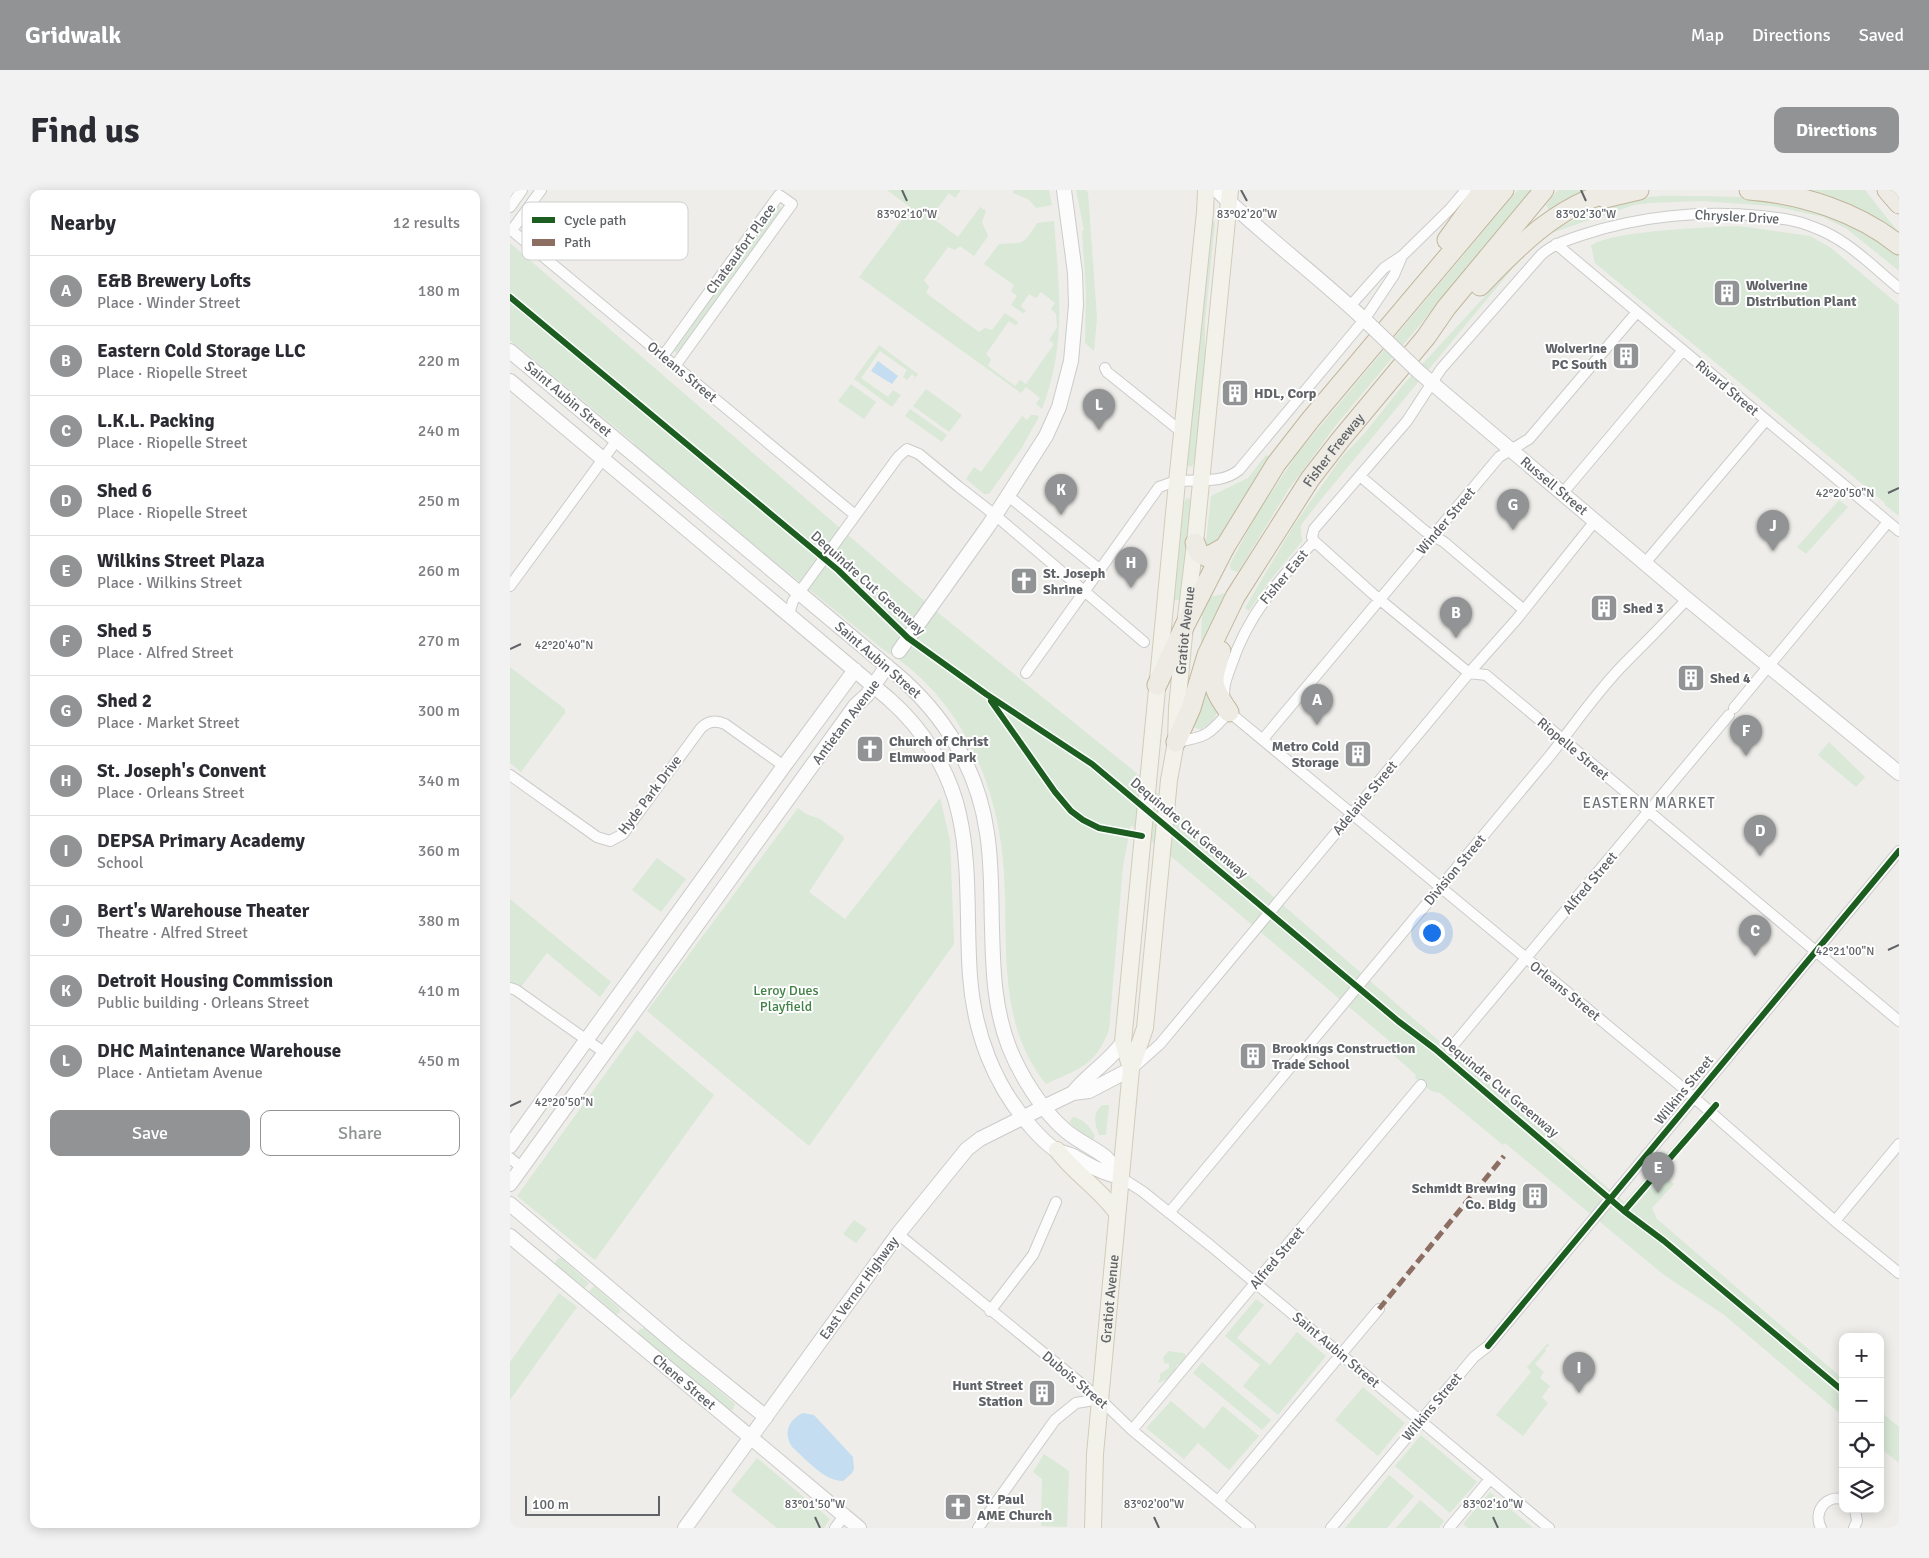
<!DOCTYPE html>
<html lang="en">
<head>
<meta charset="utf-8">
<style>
	:root { --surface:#fff; --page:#f2f2f3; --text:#2b2b33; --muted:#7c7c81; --line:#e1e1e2; --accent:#919394 }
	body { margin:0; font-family:Signika,sans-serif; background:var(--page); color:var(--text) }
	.controls { position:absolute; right:15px; bottom:15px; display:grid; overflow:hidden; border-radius:10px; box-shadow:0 2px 12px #0003 }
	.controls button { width:45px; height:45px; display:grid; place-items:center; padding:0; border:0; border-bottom:1px solid var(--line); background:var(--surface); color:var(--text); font:25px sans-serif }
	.scale { position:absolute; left:15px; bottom:12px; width:135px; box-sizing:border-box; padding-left:5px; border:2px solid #5f6266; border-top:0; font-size:14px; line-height:18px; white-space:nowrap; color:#5f6266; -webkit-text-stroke:4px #fff; paint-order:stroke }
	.you { position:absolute; left:921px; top:742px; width:18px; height:18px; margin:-12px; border:4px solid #fff; border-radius:50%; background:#1a73e8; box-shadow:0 0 0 8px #1a73e833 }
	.badge { display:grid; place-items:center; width:32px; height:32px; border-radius:50%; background:var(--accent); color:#fff; font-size:16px; font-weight:700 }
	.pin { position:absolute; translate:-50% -41px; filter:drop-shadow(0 1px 2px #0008) }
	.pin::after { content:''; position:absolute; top:26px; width:18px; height:15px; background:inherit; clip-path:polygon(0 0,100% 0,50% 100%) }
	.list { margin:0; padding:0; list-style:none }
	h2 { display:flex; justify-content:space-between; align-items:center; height:65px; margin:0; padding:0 20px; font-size:21px }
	h2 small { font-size:16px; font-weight:400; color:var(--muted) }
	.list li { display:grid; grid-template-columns:32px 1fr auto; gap:15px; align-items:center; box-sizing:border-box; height:70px; padding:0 20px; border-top:1px solid var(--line) }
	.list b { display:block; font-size:19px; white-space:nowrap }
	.list p { margin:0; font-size:16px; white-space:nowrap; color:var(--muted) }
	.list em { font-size:16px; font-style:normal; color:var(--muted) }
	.actions { display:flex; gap:10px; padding:15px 20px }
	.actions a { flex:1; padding:11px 0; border:1px solid var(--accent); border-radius:10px; text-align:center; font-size:18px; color:var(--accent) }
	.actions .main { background:var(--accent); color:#fff }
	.icon { flex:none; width:28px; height:28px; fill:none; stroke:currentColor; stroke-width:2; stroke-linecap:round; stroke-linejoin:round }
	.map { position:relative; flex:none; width:1389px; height:1338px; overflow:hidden; border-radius:10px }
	header { display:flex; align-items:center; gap:30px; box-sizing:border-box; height:70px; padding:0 25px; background:var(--accent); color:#fff }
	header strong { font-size:24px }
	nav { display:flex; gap:28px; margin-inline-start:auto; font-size:18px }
	.intro { display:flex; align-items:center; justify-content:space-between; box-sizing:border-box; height:120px; padding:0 30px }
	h1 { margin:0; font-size:35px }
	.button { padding:12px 22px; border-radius:10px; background:var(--accent); color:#fff; font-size:18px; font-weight:700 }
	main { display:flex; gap:30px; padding:0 30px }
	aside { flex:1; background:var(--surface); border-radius:10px; box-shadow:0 2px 12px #0003 }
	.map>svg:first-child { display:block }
</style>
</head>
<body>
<header>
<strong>Gridwalk</strong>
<nav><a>Map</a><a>Directions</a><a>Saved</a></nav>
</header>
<div class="intro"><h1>Find us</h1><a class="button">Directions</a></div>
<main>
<aside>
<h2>Nearby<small>12 results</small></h2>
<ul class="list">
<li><span class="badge">A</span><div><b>E&amp;B Brewery Lofts</b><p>Place · Winder Street</p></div><em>180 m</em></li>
<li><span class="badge">B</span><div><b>Eastern Cold Storage LLC</b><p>Place · Riopelle Street</p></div><em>220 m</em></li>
<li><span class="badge">C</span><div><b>L.K.L. Packing</b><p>Place · Riopelle Street</p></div><em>240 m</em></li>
<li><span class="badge">D</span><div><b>Shed 6</b><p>Place · Riopelle Street</p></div><em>250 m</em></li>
<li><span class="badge">E</span><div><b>Wilkins Street Plaza</b><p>Place · Wilkins Street</p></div><em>260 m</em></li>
<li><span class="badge">F</span><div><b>Shed 5</b><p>Place · Alfred Street</p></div><em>270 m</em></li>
<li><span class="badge">G</span><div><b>Shed 2</b><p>Place · Market Street</p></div><em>300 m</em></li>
<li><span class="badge">H</span><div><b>St. Joseph's Convent</b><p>Place · Orleans Street</p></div><em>340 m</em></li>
<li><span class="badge">I</span><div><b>DEPSA Primary Academy</b><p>School</p></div><em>360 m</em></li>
<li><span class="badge">J</span><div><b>Bert's Warehouse Theater</b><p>Theatre · Alfred Street</p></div><em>380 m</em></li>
<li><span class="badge">K</span><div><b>Detroit Housing Commission</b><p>Public building · Orleans Street</p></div><em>410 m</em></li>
<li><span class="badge">L</span><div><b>DHC Maintenance Warehouse</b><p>Place · Antietam Avenue</p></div><em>450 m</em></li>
</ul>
<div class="actions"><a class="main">Save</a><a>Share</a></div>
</aside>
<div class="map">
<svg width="1389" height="1338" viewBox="0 0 1389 1338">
	<rect width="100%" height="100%" fill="#eeede9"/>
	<path fill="#d9e8d7" d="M377,0H451L445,8L439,3L424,23L430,28L428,30L424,27H418L424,31L425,30L448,47L470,17L476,21L472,32L478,46L464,66L450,56L445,60L438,57L414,90L419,97L416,103L469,142L475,138L482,140L495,123L507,131L508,134L505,135L499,131L476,164L481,169L478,176L505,196L510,190L516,194L544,154L539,150L547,137L546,124L541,119L545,113L531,102L526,108L519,104L511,116L516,121L513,123L501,115L507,106L501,101L504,95L474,74L489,54C515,52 512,57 527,33L544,31C549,98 557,154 532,219L526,214L530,208L516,197L511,203L349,87L401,18Z
		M503,0H539L542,15L526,18L518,9L503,3Z
		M566,0H575L578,2L587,128L584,161L575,153L576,102L572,41L574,40Z
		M1008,0H1023L826,235L778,300L728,382L721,380L720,374L748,322L788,263Z
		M1048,0H1085L1040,22L1036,15Z
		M1288,0H1355L1389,43Z
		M1193,6C1216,7 1240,6 1263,10C1308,19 1352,36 1389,65V81L1337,39L1313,27L1263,16L1191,11L1139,13L1124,15L1041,43C1071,24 1103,10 1139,7C1157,5 1175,6 1193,6Z
		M268,15L273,19L168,164L163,160Z
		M704,31L705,33L695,132V177L686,270L681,277L677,275L702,32Z
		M1229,36L1300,46L1321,58L1389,115V326L1375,315L1374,312L1085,73L1081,56C1096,41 1203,37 1229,36Z
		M0,53L426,421L624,581L672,627L1114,1012L1188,928L1194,934L1152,984L1164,994L1142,1018L1147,1029L1333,1189V1226L1213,1124L1154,1085L995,953L993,955L930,903L921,901L905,888L906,885L879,861L884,855L669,673L621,635L613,676L599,840C585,876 569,879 536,894C484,830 500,746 493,671C486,588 447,504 374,460L212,329L213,327L123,255L124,253L0,150Z
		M1001,78L1002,79L813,307L791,335V346L793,350L758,393L739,421L735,418L784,335L832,267L853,245L894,194Z
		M369,155L408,184L402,193L405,187L402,184L397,190L393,187L397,180L370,161L351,188L378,207L383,200L391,205L382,217L344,189Z
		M341,194L366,212L354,229L328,211Z
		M416,199L452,225L439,242L403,216Z
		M400,219L437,245L432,252L395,226Z
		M521,225H526L529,227L511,259L479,304H474L456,289L464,277L471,282L512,226L517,230Z
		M756,265L760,267L703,359H698L696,353L701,306L738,288Z
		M679,308L682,311L671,410H664L674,313L676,309Z
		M1329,310L1338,317L1296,364L1287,357Z
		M721,402L694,458L691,455L692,423L700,407Z
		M0,477L55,519V523L11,582L0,573Z
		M695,491L707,523L702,532L691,540L684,537Z
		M1319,552L1355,587L1346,597L1308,565Z
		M430,608L440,650L444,754L299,956L137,821L288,618L296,624L310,629L333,646L334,649L299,702L335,729Z
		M147,668L176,689L151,722L122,700Z
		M0,709L101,792L90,807L37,763L11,797L0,792Z
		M127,840L204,905L85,1070L7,1006Z
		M592,915H599L596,945H589C585,933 582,924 592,915Z
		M563,927C574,929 580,937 585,946L582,952L559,932Z
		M344,1030L357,1039L346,1053L333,1044Z
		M51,1068L79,1093L75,1098L45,1074L47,1069Z
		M84,1096L110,1119V1123L106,1124L79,1101Z
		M49,1103L67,1117L0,1210V1172Z
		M746,1109L754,1115L727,1148L760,1175L787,1142L816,1166L768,1225L733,1196L750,1175L715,1146Z
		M135,1138L225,1214L223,1220H220L129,1144L128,1141L130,1139Z
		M1037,1154L1040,1155L1035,1158L1036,1161L1025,1174L1034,1182L1030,1188L1040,1196L1032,1207L1038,1213L1013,1246L986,1225L1021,1182L1017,1177Z
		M658,1161L673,1163L676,1165L672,1172L667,1175C664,1184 657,1191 647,1193L650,1189V1184L659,1178V1173L655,1174L653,1168Z
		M692,1172L761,1230L752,1240L683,1183Z
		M853,1197L895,1233L868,1266L825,1230Z
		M661,1211L694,1239L713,1216L749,1246L719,1280L688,1253L674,1269L636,1238Z
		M1370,1221L1389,1237V1273L1370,1258Z
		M911,1245L967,1292L940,1323L885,1276Z
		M534,1264L559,1281L557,1337L531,1336L532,1289L523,1282Z
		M247,1268L320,1329L314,1338H267L221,1301Z
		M879,1285L904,1306L877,1338H835Z
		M980,1302L1023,1338H958L953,1334Z
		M910,1310L934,1331L929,1338H886Z"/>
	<path fill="#c4ddf1" d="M368,171L388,186L382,194L361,181Z
		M293,1223L304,1225L343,1267L344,1279L342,1283L333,1291C314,1291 296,1269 282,1257C273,1243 278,1230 293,1223Z"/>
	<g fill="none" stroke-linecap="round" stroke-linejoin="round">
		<g stroke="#cbcbca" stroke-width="12">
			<path id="street" d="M0,17L12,0
				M0,39L345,325
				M2,40L31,0
				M1046,54L1389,341
				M892,66L940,19L956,0
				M153,166L269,5L282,14L165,176
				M595,178L597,182L673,243
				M850,286L915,341L934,352L1014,420
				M1052,304L1173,160
				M497,305L589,379
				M804,351L863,404L959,483L976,485L1389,831
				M804,351L802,347L804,339L897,231L931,179L1031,65C1043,54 1057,50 1072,45C1129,26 1192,20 1251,26C1269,28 1287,30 1303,37C1337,49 1362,76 1389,98
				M1135,373L1256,230
				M0,396L107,250
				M279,424L283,411L388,267L397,259L409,264L449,297L485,325L634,452
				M516,483L649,297C655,295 662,292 668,291C690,289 712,294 729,280L854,130L884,85L892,66L874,78L841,115
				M715,510C712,498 717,487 721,476C737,426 769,390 804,351
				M1224,518L1378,332
				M719,522L1173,898L1325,1031L1389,1083
				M753,549L989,267L1019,249L1127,122
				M666,552C697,547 698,545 719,522
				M0,585L87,647L100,651L113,644L191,538C198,531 206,530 215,534L274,576
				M0,798L6,800L95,863
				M940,859L1219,525
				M623,878L650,854L959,483L1006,430L1085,331
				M0,968L11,977
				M610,987L632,1001L701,1056L1039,1338
				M659,1023L1038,568C1063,537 1087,501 1115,473C1136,452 1157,431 1177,409
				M1325,1031L1389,954
				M388,1044L590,1209L622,1240L740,1338
				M480,1121L523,1065L546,1012
				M622,1240L911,895
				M708,1311L869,1119
				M325,1338L334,1326
				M468,1338L545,1230L566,1213L590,1209
				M821,1338L964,1167L978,1156L1389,661
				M939,1338L980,1289
				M1311,1338C1303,1322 1315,1305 1333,1309
				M1344,1338L1347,1331L1345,1319"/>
		</g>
		<g stroke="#cbcbca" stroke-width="16">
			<path id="secondary" d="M707,0C756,48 811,88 860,135
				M0,161L385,483C434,524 468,579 477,643C482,674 481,706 482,738C483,779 484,818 499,857C510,885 533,922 556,941C568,951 582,957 594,966C601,971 605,981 610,987
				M909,182L1177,409L1389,583
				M0,191L379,509C413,539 439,579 449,624C461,677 456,732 460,786C464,842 484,896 522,938C529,946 538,956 548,961C553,963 560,964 565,967C582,977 591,982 610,987
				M389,461L479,335L536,246L549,217L561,171L566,115L565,83L554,0
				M563,903C578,884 599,872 613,852
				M0,956L274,576L345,480
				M0,994L345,516L357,505L377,476
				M0,1014L169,1157L256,1227
				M0,1046L349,1338
				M175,1338L388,1044L457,959L470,949L534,917L563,903L579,901L621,879"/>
		</g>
		<g stroke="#d2ccba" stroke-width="18">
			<g id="primary">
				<path d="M621,879L613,852L667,292L695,22L696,0"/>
				<path d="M547,960C565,984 590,999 607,1023"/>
				<path id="s1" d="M583,1338L585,1264L621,879L635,838L659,590L666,552L667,518L675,435L685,353L720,0"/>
			</g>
		</g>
		<g stroke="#c1b69b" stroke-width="21">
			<g id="highway">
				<path d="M1239,0C1292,4 1348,22 1389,55"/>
				<path d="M1377,0L1389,14"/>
				<path d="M1095,8L1129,0"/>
				<path d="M937,50L973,0"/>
				<path d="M970,96C1010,54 1048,15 1106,0"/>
				<path d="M685,353L689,363L697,367L715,357"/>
				<path d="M711,461C701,491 700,495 719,522"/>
				<path d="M647,495L675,435L715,357L766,274L801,229L994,0"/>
				<path id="s2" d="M666,552L681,518L697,465L725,407L800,289L831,249L916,147L936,118L1034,0"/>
			</g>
		</g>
		<use href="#street" stroke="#fcfcfc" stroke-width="10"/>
		<use href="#secondary" stroke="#fcfcfc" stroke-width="14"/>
		<use href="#primary" stroke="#f2f1ea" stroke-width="16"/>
		<use href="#highway" stroke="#eeebe4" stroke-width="19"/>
		<g stroke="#cbcbca" stroke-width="16" stroke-linecap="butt">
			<path id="secondary-bridge" d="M860,135L909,182"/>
		</g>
		<use href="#secondary-bridge" stroke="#fcfcfc" stroke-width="14"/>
		<path stroke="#8d6e63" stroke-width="5" stroke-dasharray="10 5" stroke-linecap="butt" d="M869,1119L994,966"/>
		<g stroke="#fff" stroke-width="9">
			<path id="cycleway" d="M0,107L328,380L398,448L476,504L582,574L888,831L925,859L1114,1021L1154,1051L1333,1201
				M481,511L545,602L561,621L573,630L589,638L632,646
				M1114,1021L1206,915
				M978,1156L1389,661"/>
		</g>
		<use href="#cycleway" stroke="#1b5e20" stroke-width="6"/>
	</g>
	<path fill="none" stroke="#5f6266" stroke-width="2" d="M392,0L397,11M731,0L737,11M1071,0L1076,11M1378,303L1389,298M0,459L11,454M1378,760L1389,755M0,916L11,911M305,1327L310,1338M644,1327L649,1338M983,1327L988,1338"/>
	<defs>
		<g id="building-square" transform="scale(1.4375)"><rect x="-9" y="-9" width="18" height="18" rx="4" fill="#919394" stroke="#fff"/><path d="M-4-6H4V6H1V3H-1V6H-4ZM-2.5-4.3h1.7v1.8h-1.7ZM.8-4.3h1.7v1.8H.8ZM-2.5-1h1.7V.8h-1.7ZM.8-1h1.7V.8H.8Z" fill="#fff"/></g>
		<g id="church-square" transform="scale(1.4375)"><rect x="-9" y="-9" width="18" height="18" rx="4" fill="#919394" stroke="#fff"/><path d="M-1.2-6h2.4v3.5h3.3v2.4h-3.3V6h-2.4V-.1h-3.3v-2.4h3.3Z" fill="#fff"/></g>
	</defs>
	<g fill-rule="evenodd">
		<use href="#building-square" x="1217" y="103"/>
		<use href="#building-square" x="1116" y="166"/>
		<use href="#building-square" x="725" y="203"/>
		<use href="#church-square" x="514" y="391"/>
		<use href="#building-square" x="1094" y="418"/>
		<use href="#building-square" x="1181" y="488"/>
		<use href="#church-square" x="360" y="559"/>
		<use href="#building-square" x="848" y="564"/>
		<use href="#building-square" x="743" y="866"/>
		<use href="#building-square" x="1025" y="1006"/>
		<use href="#building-square" x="532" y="1203"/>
		<use href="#church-square" x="448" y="1317"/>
	</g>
	<g text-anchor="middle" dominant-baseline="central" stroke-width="4" stroke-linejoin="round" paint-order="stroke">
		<g font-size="14" fill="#5f6266" stroke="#fff">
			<text transform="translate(1227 27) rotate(3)">Chrysler Drive</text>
			<text transform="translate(231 59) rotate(-54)">Chateaufort Place</text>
			<text transform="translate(172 182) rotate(40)">Orleans Street</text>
			<text transform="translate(1217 198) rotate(40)">Rivard Street</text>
			<text transform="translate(58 209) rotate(40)">Saint Aubin Street</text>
			<text stroke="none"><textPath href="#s2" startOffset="334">Fisher Freeway</textPath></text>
			<text transform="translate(1044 296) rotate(40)">Russell Street</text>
			<text transform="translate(936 331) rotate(-50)">Winder Street</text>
			<text transform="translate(774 387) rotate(-50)">Fisher East</text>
			<text transform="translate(358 393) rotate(42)">Dequindre Cut Greenway</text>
			<text stroke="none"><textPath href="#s1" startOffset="904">Gratiot Avenue</textPath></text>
			<text transform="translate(368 470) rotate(41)">Saint Aubin Street</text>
			<text transform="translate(336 532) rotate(-53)">Antietam Avenue</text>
			<text transform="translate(1063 559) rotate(40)">Riopelle Street</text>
			<text transform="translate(140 605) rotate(-53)">Hyde Park Drive</text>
			<text transform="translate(855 608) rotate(-50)">Adelaide Street</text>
			<text transform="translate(679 638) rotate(40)">Dequindre Cut Greenway</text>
			<text transform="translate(945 680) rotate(-50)">Division Street</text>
			<text transform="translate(1080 693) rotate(-50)">Alfred Street</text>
			<text transform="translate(1055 801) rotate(39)">Orleans Street</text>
			<text transform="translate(990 897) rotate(40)">Dequindre Cut Greenway</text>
			<text transform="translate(1174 900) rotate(-51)">Wilkins Street</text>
			<text transform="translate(767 1068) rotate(-50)">Alfred Street</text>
			<text transform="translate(349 1098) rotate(-54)">East Vernor Highway</text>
			<text stroke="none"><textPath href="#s1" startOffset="230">Gratiot Avenue</textPath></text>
			<text transform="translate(826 1160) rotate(40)">Saint Aubin Street</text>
			<text transform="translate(565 1190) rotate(40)">Dubois Street</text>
			<text transform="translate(174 1192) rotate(40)">Chene Street</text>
			<text transform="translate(922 1217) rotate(-50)">Wilkins Street</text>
		</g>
		<g font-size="14" font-weight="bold" fill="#5f6266" stroke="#fff" text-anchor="start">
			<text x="1236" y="95">Wolverine<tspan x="1236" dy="16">Distribution Plant</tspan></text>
			<text x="1097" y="158" text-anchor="end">Wolverine<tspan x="1097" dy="16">PC South</tspan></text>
			<text x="744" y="203">HDL, Corp</text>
			<text x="533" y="383">St. Joseph<tspan x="533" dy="16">Shrine</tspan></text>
			<text x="1113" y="418">Shed 3</text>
			<text x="1200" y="488">Shed 4</text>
			<text x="379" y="551">Church of Christ<tspan x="379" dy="16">Elmwood Park</tspan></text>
			<text x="829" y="556" text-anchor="end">Metro Cold<tspan x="829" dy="16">Storage</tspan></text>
			<text x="762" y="858">Brookings Construction<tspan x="762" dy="16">Trade School</tspan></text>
			<text x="1006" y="998" text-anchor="end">Schmidt Brewing<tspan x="1006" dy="16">Co. Bldg</tspan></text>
			<text x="513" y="1195" text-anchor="end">Hunt Street<tspan x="513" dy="16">Station</tspan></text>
			<text x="467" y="1309">St. Paul<tspan x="467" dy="16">AME Church</tspan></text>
		</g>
		<g font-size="14" fill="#428246" stroke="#fff">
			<text x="276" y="800">Leroy Dues<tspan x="276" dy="16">Playfield</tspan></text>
		</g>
		<g font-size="15" letter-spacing="1" fill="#707478" stroke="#fff">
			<text x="1139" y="613">EASTERN MARKET</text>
		</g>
	</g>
	<rect x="12" y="12" width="166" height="58" rx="8" fill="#fff" stroke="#cfd0d1" stroke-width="1"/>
	<rect x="22" y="27" width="23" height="6" fill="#1b5e20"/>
	<rect x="22" y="49" width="23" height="7" fill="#8d6e63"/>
	<g font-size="14" fill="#5f6266">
		<text x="54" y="35">Cycle path</text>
		<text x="54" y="57">Path</text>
	</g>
	<g font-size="12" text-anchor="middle" fill="#5f6266" stroke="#fff" stroke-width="4" stroke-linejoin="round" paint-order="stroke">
		<text x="397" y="28">83°02'10"W</text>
		<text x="737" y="28">83°02'20"W</text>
		<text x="1076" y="28">83°02'30"W</text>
		<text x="1335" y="307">42°20'50"N</text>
		<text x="54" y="459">42°20'40"N</text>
		<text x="1335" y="765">42°21'00"N</text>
		<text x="54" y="916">42°20'50"N</text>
		<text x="305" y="1318">83°01'50"W</text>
		<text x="644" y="1318">83°02'00"W</text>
		<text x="983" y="1318">83°02'10"W</text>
	</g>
</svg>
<div class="controls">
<button>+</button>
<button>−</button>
<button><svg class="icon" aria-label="locate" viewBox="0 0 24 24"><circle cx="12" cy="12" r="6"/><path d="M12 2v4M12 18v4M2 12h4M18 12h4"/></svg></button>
<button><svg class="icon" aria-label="layers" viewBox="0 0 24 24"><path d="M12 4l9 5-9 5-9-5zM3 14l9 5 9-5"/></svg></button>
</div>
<div class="scale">100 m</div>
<div class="you"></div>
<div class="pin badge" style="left:807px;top:535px">A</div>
<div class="pin badge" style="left:946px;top:448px">B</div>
<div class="pin badge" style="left:1245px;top:766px">C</div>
<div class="pin badge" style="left:1250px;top:666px">D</div>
<div class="pin badge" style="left:1148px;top:1003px">E</div>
<div class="pin badge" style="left:1236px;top:566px">F</div>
<div class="pin badge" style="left:1003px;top:340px">G</div>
<div class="pin badge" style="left:621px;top:398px">H</div>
<div class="pin badge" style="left:1069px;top:1203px">I</div>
<div class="pin badge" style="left:1263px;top:361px">J</div>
<div class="pin badge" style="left:551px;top:325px">K</div>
<div class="pin badge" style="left:589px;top:240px">L</div>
</div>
</main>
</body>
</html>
